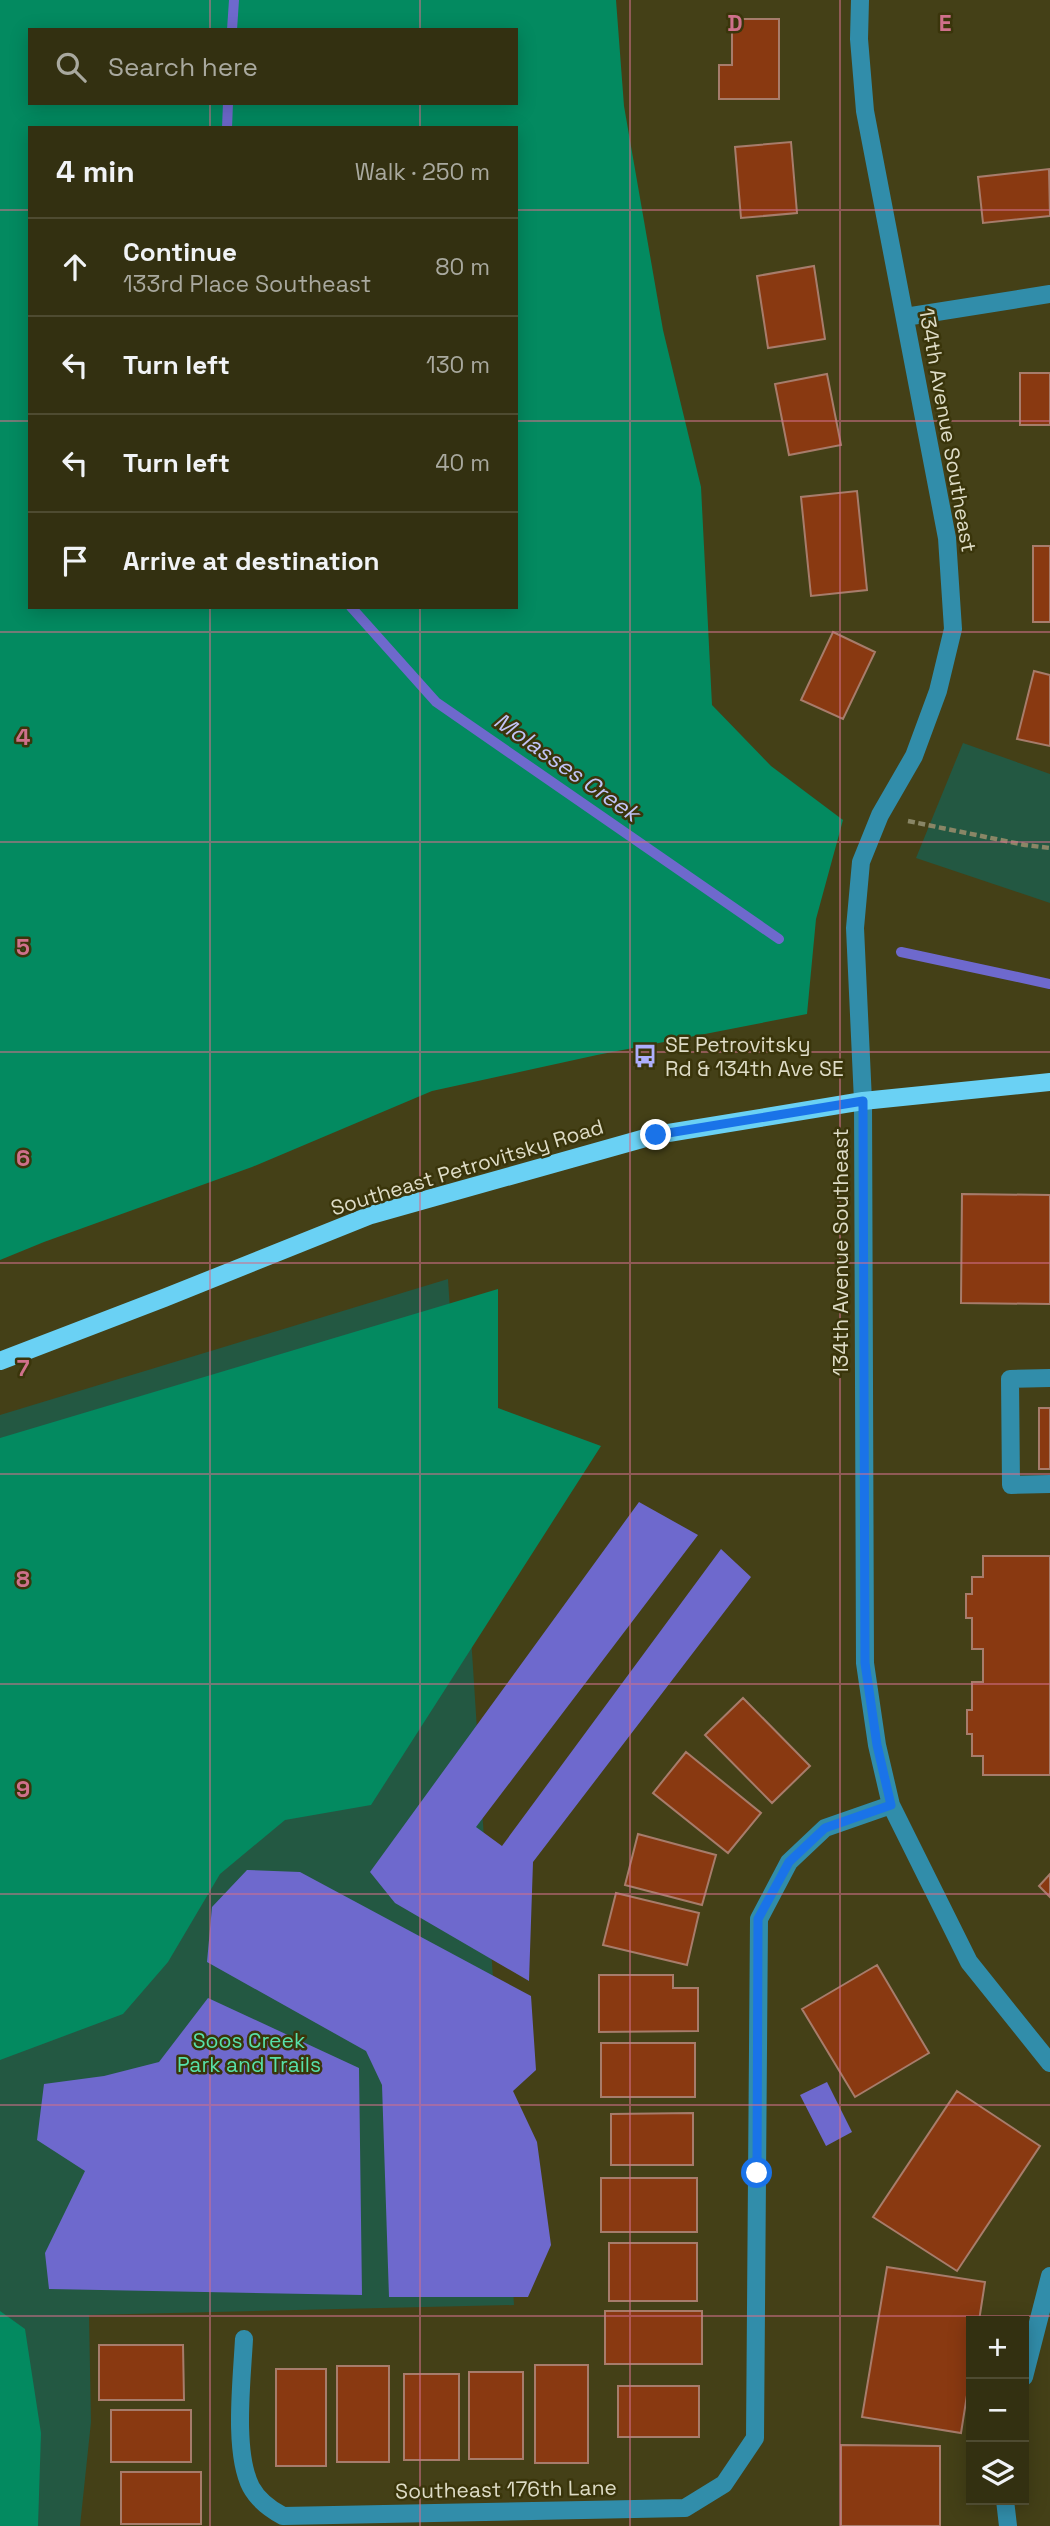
<!DOCTYPE html>
<html lang="en">
<head>
<meta charset="utf-8">
<style>
	:root { --surface:#333011; --page:#3b381a; --text:#f1f3f6; --muted:#a9a99f; --line:#4e4b31 }
	body { margin:0; font-family:"Space Grotesk",sans-serif; background:var(--page); color:var(--text) }
	.controls { position:absolute; right:21px; bottom:21px; display:grid; overflow:hidden; border-radius:0px; box-shadow:0 4px 18px #0003 }
	.controls button { width:63px; height:63px; display:grid; place-items:center; padding:0; border:0; border-bottom:2px solid var(--line); background:var(--surface); color:var(--text); font:35px sans-serif }
	.stop { position:absolute; width:21px; height:21px; margin:-16px; border:5px solid #1a73e8; border-radius:50%; background:#fff }
	.stop.end { background:#1a73e8; border-color:#fff; box-shadow:0 2px 7px #0008 }
	.list { margin:0; padding:0; list-style:none }
	h2 { display:flex; justify-content:space-between; align-items:center; height:91px; margin:0; padding:0 28px; font-size:30px }
	h2 small { font-size:23px; font-weight:400; color:var(--muted) }
	.list li { display:grid; grid-template-columns:46px 1fr auto; gap:21px; align-items:center; box-sizing:border-box; height:98px; padding:0 28px; border-top:2px solid var(--line) }
	.list b { display:block; font-size:26px; white-space:nowrap }
	.list p { margin:0; font-size:23px; white-space:nowrap; color:var(--muted) }
	.list em { font-size:23px; font-style:normal; color:var(--muted) }
	.icon { flex:none; width:38px; height:38px; fill:none; stroke:currentColor; stroke-width:2; stroke-linecap:round; stroke-linejoin:round }
	.map { position:relative; flex:none; width:1050px; height:2526px; overflow:hidden }
	.search { position:absolute; background:var(--surface); box-shadow:0 4px 18px #0003; left:28px; top:28px; width:490px; height:77px; display:flex; align-items:center; gap:18px; box-sizing:border-box; padding:0 24px; border-radius:0px; color:var(--muted); font-size:26px }
	.panel { position:absolute; background:var(--surface); box-shadow:0 4px 18px #0003; left:28px; top:126px; width:490px; height:483px; border-radius:0px }
	.map>svg:first-child { display:block }
</style>
</head>
<body>
<div class="map">
<svg width="1050" height="2526" viewBox="0 0 1050 2526">
	<rect width="100%" height="100%" fill="#444017"/>
	<path fill="#235842" d="M963,743L1050,774V903L916,858Z
		M448,1279L514,2305L89,2315L91,2422L80,2526H0V1415Z"/>
	<path fill="#038a60" fill-rule="evenodd" d="M0,0H616L624,106L663,330L701,487L712,705L771,766L843,820L816,919L807,1014L597,1055L432,1091L252,1167L44,1242L0,1260ZM30,30H516V103H30ZM30,128H516V607H30Z
		M498,1289V1408L601,1446L371,1805L285,1820L220,1874L168,1962L123,2014L0,2060V1438Z
		M0,2311L25,2329L41,2433L38,2526H0Z"/>
	<path fill="#6e69cd" d="M639,1502L698,1535L476,1827L502,1846L721,1549L751,1577L533,1862L529,1981L395,1903L370,1872Z
		M247,1870L300,1872L531,1996L536,2070L513,2091L537,2142L551,2245L528,2297H389L382,2085L366,2051L207,1962L212,1907Z
		M208,1998L359,2068L362,2295L49,2289L45,2253L85,2171L37,2140L44,2084L104,2076L159,2062Z
		M827,2082L852,2132L826,2146L800,2095Z"/>
	<g fill="none" stroke-linecap="round" stroke-linejoin="round">
		<path stroke="#6e69cd" stroke-width="10" d="M232,30L234,0
			M227,128L228,103
			M351,607L436,702L779,939
			M901,952L1050,984"/>
	</g>
	<path fill="#893911" stroke="#a77c6b" stroke-width="2" d="M732,19H779V99H719V65H732Z
		M791,142L797,213L741,218L735,147Z
		M1049,169L1050,216L983,223L978,177Z
		M814,266L825,339L768,348L757,276Z
		M1020,373H1050V425H1020Z
		M827,374L841,445L789,455L775,384Z
		M857,491L867,590L811,596L801,497Z
		M1033,546H1050V622H1033Z
		M833,632L875,652L843,719L801,700Z
		M1034,671L1050,675V746L1017,739Z
		M962,1194L1050,1195V1304L961,1303Z
		M1039,1408H1050V1469H1039Z
		M983,1556H1050V1775H983V1756H972V1734H967V1710H972V1682H983V1649H972V1618H966V1594H972V1577H983Z
		M743,1698L810,1766L772,1803L705,1735Z
		M686,1752L761,1813L728,1853L653,1793Z
		M638,1834L716,1855L702,1905L625,1885Z
		M1050,1874V1897L1039,1886Z
		M616,1893L699,1913L687,1965L603,1945Z
		M877,1965L929,2053L855,2097L802,2009Z
		M599,1975H673V1988H698V2031L599,2032Z
		M601,2043H695V2097H601Z
		M957,2091L1040,2146L957,2271L873,2217Z
		M693,2113V2165H611V2114Z
		M601,2178H697V2232H601Z
		M609,2243H697V2301H609Z
		M887,2267L985,2282L979,2321H971V2370L961,2433L862,2417Z
		M605,2311H702V2364H605Z
		M99,2345H183L184,2400H99Z
		M535,2365H588V2463H535Z
		M337,2366H389V2462H337Z
		M276,2369H326V2466H276Z
		M469,2372H523V2459H469Z
		M404,2374H459V2460H404Z
		M618,2386H699V2437H618Z
		M111,2410H191V2462H111Z
		M841,2445L940,2446V2526H841Z
		M121,2472H201V2524H121Z"/>
	<g fill="none" stroke-linecap="round" stroke-linejoin="round">
		<path stroke="#898666" stroke-width="4.5" stroke-dasharray="7 3.5" stroke-linecap="butt" d="M908,821L1025,845L1050,848"/>
		<path stroke="#318daa" stroke-width="18" d="M860,0L859,39L865,111L947,538L953,629L938,691L914,756L880,815L861,862L855,928L863,1101L865,1663L877,1745L891,1805L969,1962L1050,2063
			M905,317L1050,294
			M1050,1378L1010,1379L1011,1485L1050,1484
			M244,2339C242,2379 233,2452 251,2487C258,2500 270,2509 283,2516
			M1024,2377L1050,2276
			M1005,2500L1008,2526
			M283,2516L685,2508L724,2484L755,2438L759,1919L789,1862L825,1828L891,1805"/>
		<path stroke="#6ad1f4" stroke-width="18" d="M0,1361L164,1298L371,1215L656,1135L863,1101L1050,1082"/>
	</g>
	<g fill="none" stroke-linecap="round" stroke-linejoin="round">
		<path stroke="#1a73e8" stroke-width="9" d="M656,1135L863,1101L865,1663L877,1745L891,1805L825,1828L789,1862L758,1919L757,2173"/>
	</g>
	<path fill="none" stroke="#cf708b" stroke-width="2" stroke-opacity="0.55" d="M210,0V30M420,0V30M630,0V2526M840,0V2526M210,103V128M420,103V128M0,210H30M516,210H1050M0,421H30M516,421H1050M210,607V2526M420,607V2526M0,632H1050M0,842H1050M0,1052H1050M0,1263H1050M0,1474H1050M0,1684H1050M0,1894H1050M0,2105H1050M0,2316H1050"/>
	<defs>
		<g id="bus-bare" transform="scale(1.89)"><path d="M-5-6H5V4H4V6H2V4H-2V6H-4V4H-5ZM-3.5-4V0h7V-4ZM-3.5 1.2v1.5H-2V1.2ZM2 1.2v1.5H3.5V1.2Z" fill="#adaefb" stroke="#3a350b" stroke-width="2.5" paint-order="stroke"/></g>
	</defs>
	<g fill-rule="evenodd">
		<use href="#bus-bare" x="645" y="1056"/>
	</g>
	<g text-anchor="middle" dominant-baseline="central" stroke-width="5" stroke-linejoin="round" paint-order="stroke">
		<g font-size="21" fill="#dedcc6" stroke="#3a350b">
			<text transform="translate(948 430) rotate(80)">134th Avenue Southeast</text>
			<text transform="translate(467 1167) rotate(-17)">Southeast Petrovitsky Road</text>
			<text transform="translate(840 1252) rotate(-90)">134th Avenue Southeast</text>
			<text transform="translate(506 2489) rotate(-1)">Southeast 176th Lane</text>
		</g>
		<g font-size="21" fill="#dedcc6" stroke="#3a350b" text-anchor="start">
			<text x="665" y="1044">SE Petrovitsky<tspan x="665" dy="24">Rd &amp; 134th Ave SE</tspan></text>
		</g>
		<g font-size="21" fill="#57e0a8" stroke="#3a350b">
			<text x="249" y="2040">Soos Creek<tspan x="249" dy="24">Park and Trails</tspan></text>
		</g>
		<g font-size="23" font-style="italic" fill="#c1c3f7" stroke="#3a350b">
			<text transform="translate(567 767) rotate(35)">Molasses Creek</text>
		</g>
	</g>
	<g font-size="23" text-anchor="middle" font-weight="bold" fill="#cf708b" stroke="#3a350b" stroke-width="5" stroke-linejoin="round" paint-order="stroke">
		<text x="735" y="31">D</text>
		<text x="945" y="31">E</text>
		<text x="23" y="745">4</text>
		<text x="23" y="955">5</text>
		<text x="23" y="1166">6</text>
		<text x="23" y="1376">7</text>
		<text x="23" y="1587">8</text>
		<text x="23" y="1797">9</text>
	</g>
</svg>
<div class="controls">
<button>+</button>
<button>−</button>
<button><svg class="icon" aria-label="layers" viewBox="0 0 24 24"><path d="M12 4l9 5-9 5-9-5zM3 14l9 5 9-5"/></svg></button>
</div>
<div class="stop" style="left:757px;top:2173px"></div>
<div class="stop end" style="left:656px;top:1135px"></div>
<div class="search"><svg class="icon" aria-label="search" viewBox="0 0 24 24"><circle cx="10" cy="10" r="6"/><path d="M15 15l6 6"/></svg>Search here</div>
<section class="panel">
<h2>4 min<small>Walk · 250 m</small></h2>
<ul class="list">
<li><svg class="icon" aria-label="ahead" viewBox="0 0 24 24"><path d="M12 20V5M6 11l6-6 6 6"/></svg><div><b>Continue</b><p>133rd Place Southeast</p></div><em>80 m</em></li>
<li><svg class="icon" aria-label="left" viewBox="0 0 24 24"><path d="M17 20v-9H6M10 6l-5 5 5 5"/></svg><div><b>Turn left</b></div><em>130 m</em></li>
<li><svg class="icon" aria-label="left" viewBox="0 0 24 24"><path d="M17 20v-9H6M10 6l-5 5 5 5"/></svg><div><b>Turn left</b></div><em>40 m</em></li>
<li><svg class="icon" aria-label="arrive" viewBox="0 0 24 24"><path d="M6 21V4h12l-3 4 3 4H6"/></svg><div><b>Arrive at destination</b></div></li>
</ul>
</section>
</div>
</body>
</html>
